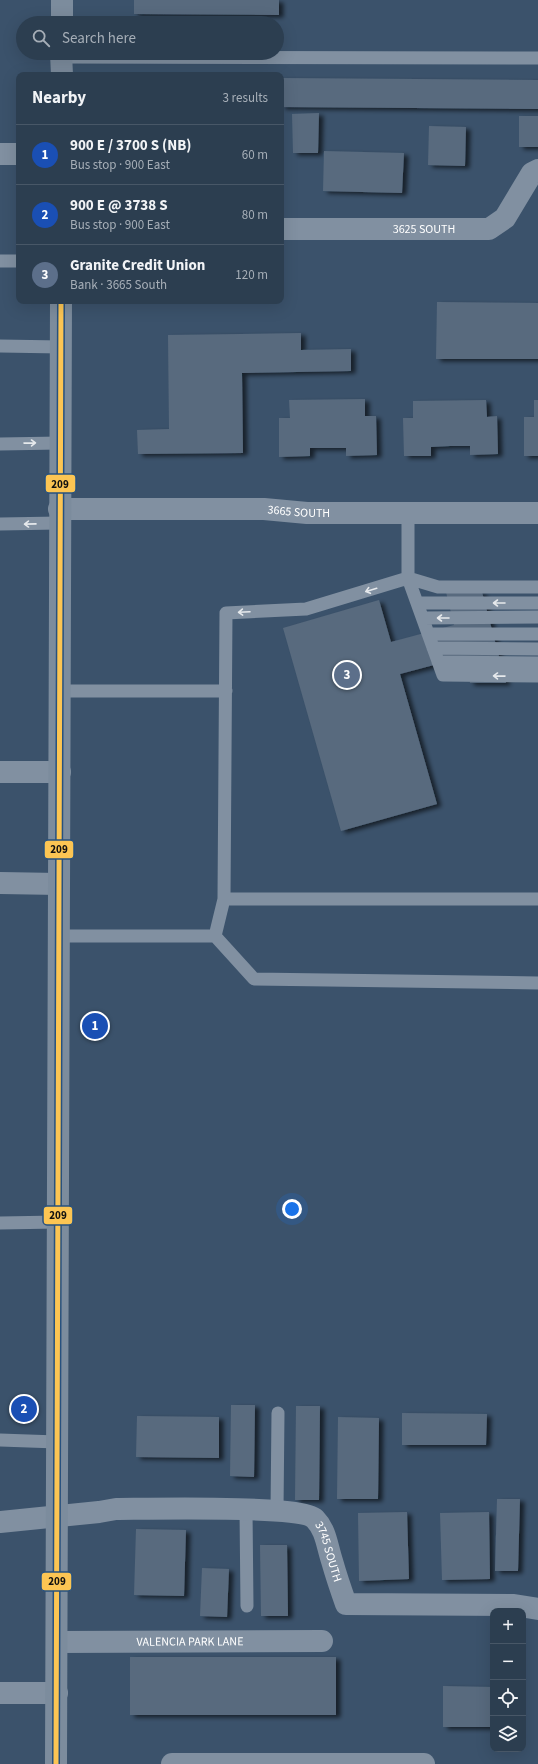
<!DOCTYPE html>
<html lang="en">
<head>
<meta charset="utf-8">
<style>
	:root { --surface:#2c3e50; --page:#38495a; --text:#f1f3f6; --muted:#a6aeb7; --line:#485767; --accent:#bac2cb }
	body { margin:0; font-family:"Source Sans 3",sans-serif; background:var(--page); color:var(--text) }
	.controls { position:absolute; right:12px; bottom:12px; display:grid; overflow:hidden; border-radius:8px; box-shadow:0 4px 16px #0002 }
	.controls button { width:36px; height:36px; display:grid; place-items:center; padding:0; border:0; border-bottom:1px solid var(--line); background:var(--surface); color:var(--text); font:20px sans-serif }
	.you { position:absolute; left:292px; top:1209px; width:14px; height:14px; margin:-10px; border:3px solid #fff; border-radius:50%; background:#1a73e8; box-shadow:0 0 0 6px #1a73e833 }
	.badge { display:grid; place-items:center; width:26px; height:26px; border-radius:50%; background:var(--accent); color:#fff; font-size:13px; font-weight:700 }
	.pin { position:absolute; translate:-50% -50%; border:2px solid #fff; box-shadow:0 1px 4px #0006 }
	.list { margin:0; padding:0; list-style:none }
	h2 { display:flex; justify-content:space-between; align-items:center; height:52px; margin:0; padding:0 16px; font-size:17px }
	h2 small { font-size:13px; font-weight:400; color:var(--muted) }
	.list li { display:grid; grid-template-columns:26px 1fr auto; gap:12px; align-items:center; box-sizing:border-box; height:60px; padding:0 16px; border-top:1px solid var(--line) }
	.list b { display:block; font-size:15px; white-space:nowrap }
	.list p { margin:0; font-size:13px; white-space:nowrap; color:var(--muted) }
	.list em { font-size:13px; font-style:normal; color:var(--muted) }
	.icon { flex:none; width:22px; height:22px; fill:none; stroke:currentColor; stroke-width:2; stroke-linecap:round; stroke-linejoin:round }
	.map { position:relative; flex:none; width:538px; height:1764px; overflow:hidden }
	.search { position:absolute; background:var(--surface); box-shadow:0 4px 16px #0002; left:16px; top:16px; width:268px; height:44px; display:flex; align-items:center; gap:10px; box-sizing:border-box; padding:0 14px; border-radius:22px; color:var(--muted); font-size:15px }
	.panel { position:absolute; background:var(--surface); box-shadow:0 4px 16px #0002; left:16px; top:72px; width:268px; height:232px; border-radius:8px }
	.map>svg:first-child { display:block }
</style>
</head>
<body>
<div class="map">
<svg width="538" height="1764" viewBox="0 0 538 1764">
	<defs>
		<filter id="shadow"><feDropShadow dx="4.5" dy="2.5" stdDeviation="2" flood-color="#0009"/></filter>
	</defs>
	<rect width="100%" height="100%" fill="#3b526b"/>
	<path fill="#586a7e" filter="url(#shadow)" d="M134,0H279V15L134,14Z
		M281,78L538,80V109L281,107Z
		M319,113L318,153H293L292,114Z
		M519,116H538V147H519Z
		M429,126L466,127L465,166L428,165Z
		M324,151L404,153L402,193L323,191Z
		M437,302L538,303V359H436Z
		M301,333V350L351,349V371L242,373L243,453L138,454L137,430L169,429L168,335Z
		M365,399V416H376L377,455L346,456V448H310V456L279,457V418H290L289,400Z
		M486,400L487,417L497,416L498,454L470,455V446H450L431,447V456H404L403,418H413V401Z
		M534,400H538V456H524V417H534Z
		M446,592H482L506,683H470L464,657L400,674L437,804L341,831L283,628L379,600L391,642L454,625Z
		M231,1405H255L254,1477L230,1476Z
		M296,1406H320L319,1500H295Z
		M402,1413L487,1414L486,1445H402Z
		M137,1416L219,1417V1458L136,1457Z
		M338,1417L379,1418L378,1499H337Z
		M497,1499H520L518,1571H495Z
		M407,1512L409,1579L359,1581L358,1513Z
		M489,1512L490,1579L442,1580L440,1513Z
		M136,1529L186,1530L184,1596L134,1595Z
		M260,1545H287L288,1616H261Z
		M202,1568L229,1569L227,1617L200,1616Z
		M130,1657H336V1715H130Z
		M443,1686L493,1687V1727H443Z"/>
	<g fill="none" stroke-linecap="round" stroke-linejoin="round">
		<path stroke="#8190a1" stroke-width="13" d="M61,57L538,58
			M0,261H19
			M0,346L61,347
			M0,444L60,443
			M408,513V578L443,675L538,676
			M0,524L59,523
			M417,603H538
			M423,618L538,617
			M428,634H538
			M433,648L538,649
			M438,662L538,663
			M60,691H226
			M224,899H538
			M59,936H215L224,899L226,613L306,609L408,578L438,587H538
			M215,936L254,979L538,983
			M0,1223L58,1222
			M0,1440L57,1442
			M246,1510L247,1606
			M277,1510L278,1413"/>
		<g stroke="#8190a1" stroke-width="22">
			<path d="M0,154H19"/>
			<path id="s1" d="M281,229H489L505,218L532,173L538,170"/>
			<path id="s2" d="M59,509H264L307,513H538"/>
			<path d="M0,772H60"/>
			<path d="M0,883L59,884"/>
			<path id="s3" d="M0,1522L99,1512L116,1509C145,1509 301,1505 315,1519C326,1530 327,1546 332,1561C336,1575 341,1590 346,1604L514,1605L538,1609"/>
			<path id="s4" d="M57,1642L322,1641"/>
			<path d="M0,1693H57"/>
			<path d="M172,1764H424"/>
		</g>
		<path stroke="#7c8c9d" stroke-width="22" d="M62,23V0
			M61,53L62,75
			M56,1764L61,301"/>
		<g stroke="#27517f" stroke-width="8">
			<path id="bus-1" d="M56,1764L61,301"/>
		</g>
		<use href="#bus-1" stroke="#fcc553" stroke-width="5"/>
	</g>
	<defs><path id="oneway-shaft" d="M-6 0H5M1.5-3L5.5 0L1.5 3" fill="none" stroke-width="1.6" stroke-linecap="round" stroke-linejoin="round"/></defs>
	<g stroke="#e6e9ec">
		<use href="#oneway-shaft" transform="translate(30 443) rotate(-1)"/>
		<use href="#oneway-shaft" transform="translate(30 524) rotate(179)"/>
		<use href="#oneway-shaft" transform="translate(371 590) rotate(163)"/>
		<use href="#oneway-shaft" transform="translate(499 603) rotate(180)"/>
		<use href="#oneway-shaft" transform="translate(244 612) rotate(177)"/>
		<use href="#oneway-shaft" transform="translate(443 618) rotate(180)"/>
		<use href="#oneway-shaft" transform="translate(499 676) rotate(-179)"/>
	</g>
	<g text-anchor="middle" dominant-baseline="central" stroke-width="3" stroke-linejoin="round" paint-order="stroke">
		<g font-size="12" fill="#fff" stroke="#27517f">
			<text stroke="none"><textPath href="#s1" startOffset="143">3625 SOUTH</textPath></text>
			<text stroke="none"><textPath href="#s2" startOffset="240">3665 SOUTH</textPath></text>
			<text stroke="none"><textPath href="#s3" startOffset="353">3745 SOUTH</textPath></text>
			<text stroke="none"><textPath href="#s4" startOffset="133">VALENCIA PARK LANE</textPath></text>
		</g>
	</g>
	<g stroke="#27517f" stroke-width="1.5">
		<rect x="45" y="474" width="31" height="19" rx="4" fill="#fcc553"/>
		<rect x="44" y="840" width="30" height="19" rx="4" fill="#fcc553"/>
		<rect x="43" y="1206" width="30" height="19" rx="4" fill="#fcc553"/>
		<rect x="41" y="1572" width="31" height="19" rx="4" fill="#fcc553"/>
	</g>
	<g font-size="11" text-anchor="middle" font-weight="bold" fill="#111">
		<text x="60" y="488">209</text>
		<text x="59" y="853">209</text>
		<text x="58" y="1219">209</text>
		<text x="57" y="1585">209</text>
	</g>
</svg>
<div class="controls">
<button>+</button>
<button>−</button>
<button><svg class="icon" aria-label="locate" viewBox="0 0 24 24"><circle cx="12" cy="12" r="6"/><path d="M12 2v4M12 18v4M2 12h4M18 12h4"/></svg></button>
<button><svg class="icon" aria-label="layers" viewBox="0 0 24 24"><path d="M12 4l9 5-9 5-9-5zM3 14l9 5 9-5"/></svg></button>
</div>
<div class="you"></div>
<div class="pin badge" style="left:95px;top:1026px;background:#1a4fb4">1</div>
<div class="pin badge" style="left:24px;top:1409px;background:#1a4fb4">2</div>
<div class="pin badge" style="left:347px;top:675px;background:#5c6f8a">3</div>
<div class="search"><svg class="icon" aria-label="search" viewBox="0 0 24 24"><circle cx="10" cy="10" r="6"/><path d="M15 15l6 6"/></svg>Search here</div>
<section class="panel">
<h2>Nearby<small>3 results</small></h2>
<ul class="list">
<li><span class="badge" style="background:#1a4fb4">1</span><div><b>900 E / 3700 S (NB)</b><p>Bus stop · 900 East</p></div><em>60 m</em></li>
<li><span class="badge" style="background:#1a4fb4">2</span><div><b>900 E @ 3738 S</b><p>Bus stop · 900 East</p></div><em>80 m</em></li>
<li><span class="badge" style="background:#5c6f8a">3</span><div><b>Granite Credit Union</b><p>Bank · 3665 South</p></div><em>120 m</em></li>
</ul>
</section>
</div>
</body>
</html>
